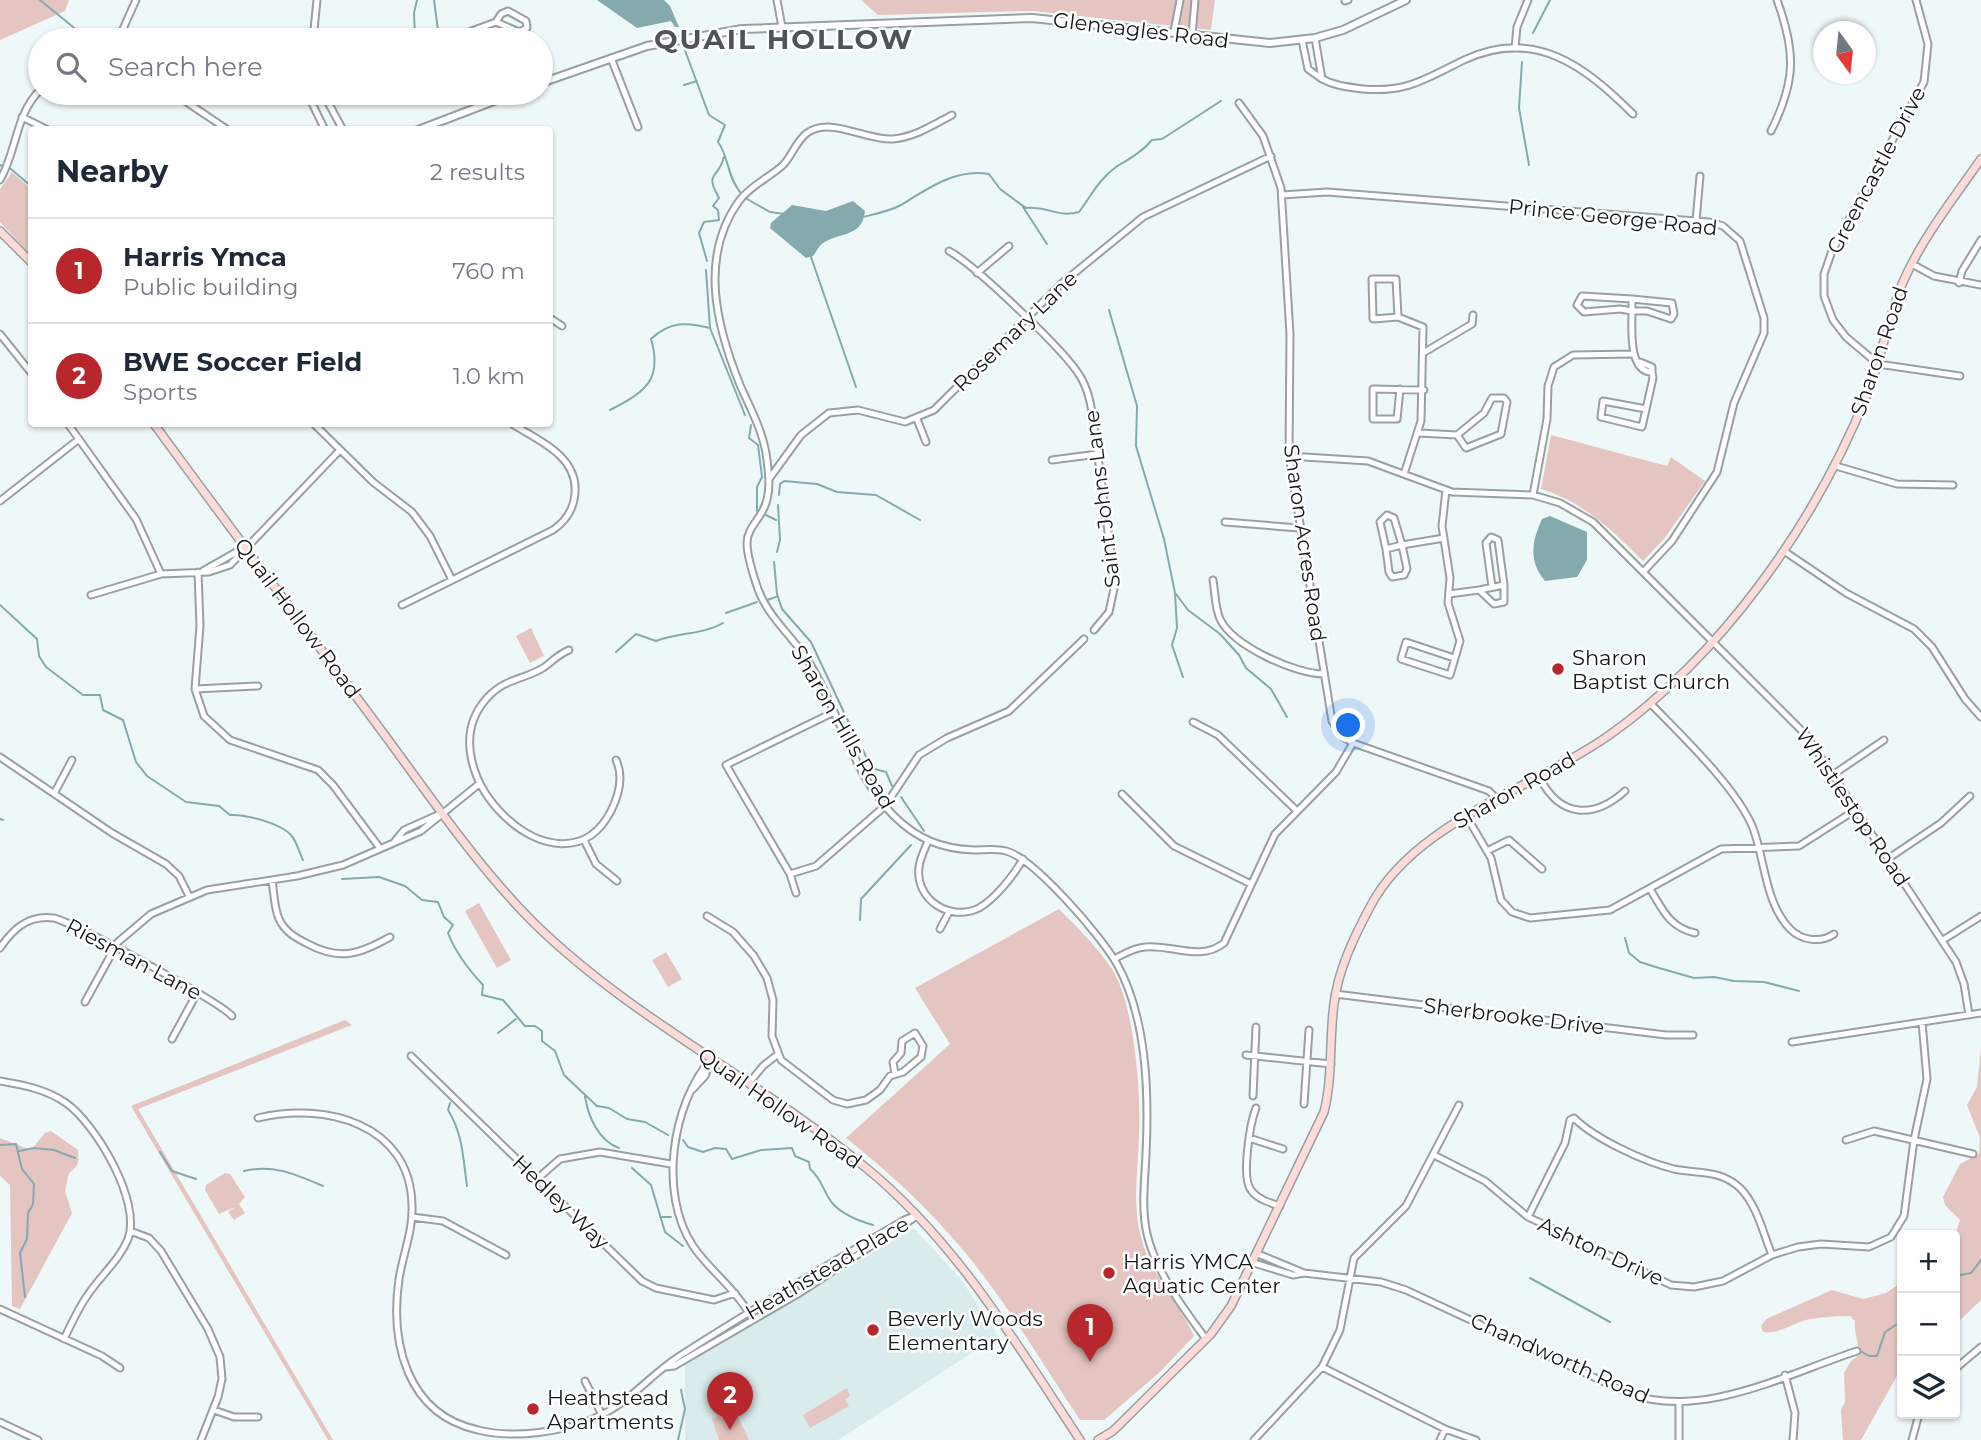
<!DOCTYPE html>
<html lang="en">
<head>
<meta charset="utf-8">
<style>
	:root { --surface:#fff; --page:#f2f2f3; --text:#1f2937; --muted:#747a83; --line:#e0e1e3; --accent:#b7272b }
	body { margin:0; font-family:Montserrat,sans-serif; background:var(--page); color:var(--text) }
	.controls { position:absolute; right:21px; bottom:21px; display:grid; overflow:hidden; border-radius:7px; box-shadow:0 2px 5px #0004 }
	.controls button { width:63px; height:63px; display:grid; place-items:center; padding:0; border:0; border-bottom:2px solid var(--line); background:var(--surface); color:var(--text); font:35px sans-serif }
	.compass { position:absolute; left:1813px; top:21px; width:63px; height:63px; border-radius:50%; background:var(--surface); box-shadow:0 2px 5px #0004; rotate:165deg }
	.you { position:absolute; left:1349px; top:726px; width:24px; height:24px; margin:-18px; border:5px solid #fff; border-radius:50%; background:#1a73e8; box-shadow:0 0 0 10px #1a73e833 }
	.badge { display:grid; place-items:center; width:46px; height:46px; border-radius:50%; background:var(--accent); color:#fff; font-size:23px; font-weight:700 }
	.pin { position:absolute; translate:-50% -58px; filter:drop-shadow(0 2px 4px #0008) }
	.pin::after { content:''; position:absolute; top:37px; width:24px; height:21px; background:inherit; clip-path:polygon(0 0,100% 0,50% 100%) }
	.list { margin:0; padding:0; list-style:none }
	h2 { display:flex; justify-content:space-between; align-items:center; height:91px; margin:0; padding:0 28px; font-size:30px }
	h2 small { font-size:23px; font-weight:400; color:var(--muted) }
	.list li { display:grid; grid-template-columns:46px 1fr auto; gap:21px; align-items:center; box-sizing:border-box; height:105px; padding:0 28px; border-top:2px solid var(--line) }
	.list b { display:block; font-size:26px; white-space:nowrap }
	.list p { margin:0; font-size:23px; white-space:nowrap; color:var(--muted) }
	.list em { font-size:23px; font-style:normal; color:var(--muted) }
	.icon { flex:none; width:38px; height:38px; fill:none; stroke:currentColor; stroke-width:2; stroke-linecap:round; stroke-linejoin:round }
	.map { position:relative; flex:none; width:1981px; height:1440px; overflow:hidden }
	.search { position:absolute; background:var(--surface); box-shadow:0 2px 5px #0004; left:28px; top:28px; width:525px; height:77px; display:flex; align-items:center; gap:18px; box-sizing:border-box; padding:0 24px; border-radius:38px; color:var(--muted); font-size:26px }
	.panel { position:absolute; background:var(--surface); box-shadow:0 2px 5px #0004; left:28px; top:126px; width:525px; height:301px; border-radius:7px }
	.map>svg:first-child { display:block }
</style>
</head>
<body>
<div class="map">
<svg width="1981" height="1440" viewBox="0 0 1981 1440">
	<rect width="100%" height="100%" fill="#eff8f8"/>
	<path fill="#d9ebec" d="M914,1228L962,1281L998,1336L838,1440H685V1365Z"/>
	<path fill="#e5c5c1" d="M0,0H69L65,11L0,40Z
		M861,0H1215L1211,30L1032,11L878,15Z
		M12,172L31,189V256L0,222V189Z
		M1551,435L1667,466L1671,457L1705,481L1664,539L1643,561C1612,530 1585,503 1541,489Z
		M531,628L544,656L530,663L516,636Z
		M479,903L511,960L497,968L465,911Z
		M1059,909C1078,928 1097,947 1112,969C1135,1006 1141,1093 1139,1136C1138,1170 1132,1205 1141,1237C1150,1275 1179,1302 1194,1336L1160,1372L1104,1420H1080C1049,1374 1021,1326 988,1282C948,1227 899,1180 846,1138L950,1044L915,988Z
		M666,952L682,979L668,987L652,960Z
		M345,1020L352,1025L138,1109L333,1440H328L131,1106Z
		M1981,1048V1300L1955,1325V1236L1960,1220L1945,1205L1943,1197L1960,1164L1979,1154L1980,1138L1967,1105L1977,1087Z
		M51,1131L78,1150C79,1162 79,1166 69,1173L65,1191L72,1213L20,1309L12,1306L10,1185L0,1176V1138L31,1150L45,1133Z
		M225,1173L230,1174L245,1197L239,1204L245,1213L234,1220L228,1212L235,1207L219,1214L205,1190L206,1185Z
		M1902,1282V1367L1861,1440H1843L1841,1410L1845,1402L1844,1373L1851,1361L1859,1355C1859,1343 1854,1335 1855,1321L1850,1316C1837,1316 1823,1317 1810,1319C1795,1322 1778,1335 1763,1332L1761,1326L1766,1319L1832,1290L1863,1299L1886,1293Z
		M847,1388L850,1396L845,1399L849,1406L810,1428L803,1415Z
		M734,1408L749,1440H719L712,1419Z"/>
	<path fill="#85aaae" d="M597,0H664L670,6L679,27H675L671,21L637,28Z
		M853,201L865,211C862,241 834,230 819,247C817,249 816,253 813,256L806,258L770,228L771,223L792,205L826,211Z
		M1550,516L1587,532V560L1577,577L1545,581C1528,561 1532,541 1542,519Z"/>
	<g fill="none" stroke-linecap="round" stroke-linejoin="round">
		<path stroke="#85aaae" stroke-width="2" d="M40,0L89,40
			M434,0L438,30
			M1533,33L1550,0
			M415,36L414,13L417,0
			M683,45L709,115L725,125L718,142C729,157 727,176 740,192
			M1522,62L1519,108L1529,165
			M684,85L697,81
			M0,165L2,166
			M11,169L32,187
			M747,199L770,212L784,214
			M1023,207L1047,244
			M863,217C875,214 890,211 901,205C927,189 956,168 989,174L1000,189L1026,208C1048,206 1058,218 1079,212C1091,196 1099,179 1116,167C1129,159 1142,152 1152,140L1162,139L1221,101
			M811,257L856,387
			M707,261L699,233L704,222L719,220L718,210L713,206L719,198C704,171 718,180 724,157
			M706,270L710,328L745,415
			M1109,310L1137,406L1136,446L1164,539L1175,593L1177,628L1172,645L1183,677
			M610,410C645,392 663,380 651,339C670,321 687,322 710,328
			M751,425L749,438L758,445L762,477L757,487V511
			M779,495L780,484L784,481L817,484L837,492L876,495L920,520
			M766,515L776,520
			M777,552L780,540L778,505
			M774,562L777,594L782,609L811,642L856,738
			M1176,594L1188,610L1220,634L1239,655L1246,668L1271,689L1287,717
			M767,600L776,597
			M0,605L37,639L39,656L46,667L83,695H100L103,710L123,720L136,762L147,776L186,802L219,806L230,815C245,814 280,823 291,835C297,842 299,852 303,860
			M726,613L757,602
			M616,652L636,634L656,641C678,632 703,635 723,623
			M863,750L871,768L886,772L892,786
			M901,797L924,831
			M0,819L3,820
			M342,879L379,877L405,886L422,900L438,902L444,917L453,925L448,933C456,954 469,970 483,985L482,995L503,1000L525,1026H535L542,1031V1041L555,1051L564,1075L597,1106L609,1108L627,1119L645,1122L668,1135
			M860,920L861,899L911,845
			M1625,938L1629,953L1640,962L1659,968L1694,978L1714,977L1734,981L1764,982L1799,991
			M498,1033L516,1019
			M585,1096C588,1117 599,1141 619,1148
			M450,1103L448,1110C463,1134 463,1158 467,1186
			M683,1140L688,1147L703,1152L715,1148L726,1149L732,1159L761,1150L792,1148L795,1156L809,1162L810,1169C822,1178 824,1195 834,1205C845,1216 859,1221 873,1225
			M0,1145L16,1144L22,1169L34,1184L33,1204L28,1213L27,1239L20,1253L25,1297
			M19,1151L34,1148L54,1150L75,1158
			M160,1152L172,1171L196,1179
			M632,1168L651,1185L665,1232L683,1246
			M244,1171C273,1164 295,1174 323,1186
			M660,1217H671
			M1955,1276L1971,1273L1981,1260
			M1530,1278L1610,1322
			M1862,1352L1869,1356H1877L1885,1332L1902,1321
			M678,1440L685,1409L681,1390"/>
		<g stroke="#99a0a1" stroke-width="9">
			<path id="minor" d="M777,0L782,27
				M1916,0L1928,44L1924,82L1832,251L1824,274V296L1833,320L1846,337L1878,364L1960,376
				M1345,1L1348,0
				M1174,32L1180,0
				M1192,35L1195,0
				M118,40L136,0
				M313,40L317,0
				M447,40L496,22L519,32L527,28L526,21L508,11L501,14L496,22
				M1302,40L1308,69L1322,79L1315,38
				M1515,48L1517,27L1528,0
				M611,58L638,127
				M1322,79C1335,86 1349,87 1363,89C1407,93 1427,78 1464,60C1534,27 1585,66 1633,114
				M173,93L228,130
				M307,93L325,130
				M323,93L343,130
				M1239,103L1263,136L1281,188L1290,334L1289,456L1332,721L1343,737L1353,743L1489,791L1498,800
				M952,115C933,125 915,137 893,139C866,141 831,116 807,133C796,141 792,156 783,165C769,178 751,185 739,201C699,257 716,325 740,385C751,410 764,433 767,460C769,476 771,493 764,508C759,520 747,529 747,543C747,556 752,571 756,583C765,615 791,634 809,662C839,711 853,775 894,816C917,839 942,849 974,850C984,850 995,848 1006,851C1034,858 1102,937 1117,964C1147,1018 1149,1093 1146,1154C1145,1180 1141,1207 1147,1234C1156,1272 1183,1308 1206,1339
				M22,117L48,130
				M1771,131C1796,81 1796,52 1777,0
				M0,180C17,151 15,115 40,90
				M1282,195L1327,192L1709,222L1723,226L1740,241L1764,318V333L1734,403L1717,472L1672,541L1644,571
				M1696,221L1700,176
				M949,251C975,265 1065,351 1080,376C1087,387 1090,399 1092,412L1115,584L1109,612L1094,630
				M1912,264L1934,276L1981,285
				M977,273L1009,246
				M1959,283L1962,271L1981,240
				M1632,299L1582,296L1577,305L1584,312L1620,309L1632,311V299L1672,303L1674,314L1671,319L1647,311H1632C1632,328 1628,372 1652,372V367L1640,362
				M1398,317L1396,279H1372L1373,319L1398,317L1423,327L1421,421L1404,474
				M550,318L562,326
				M0,334L32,374
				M1423,353L1472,324L1473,315
				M1400,389L1397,419H1373V389L1424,390
				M1646,409L1603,401L1601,417L1642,427L1653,378L1652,372
				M917,419L926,442
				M68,424L136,519L161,574
				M314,424L373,482L412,512L430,536L452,580
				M1419,433L1457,435L1484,413L1492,398H1504L1507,402L1501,434L1466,448L1457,435
				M1289,456L1368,461L1452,492L1533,495L1560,503L1593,522L1807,736L1956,962L1964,984L1969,1015
				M1052,460L1098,454
				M1836,466L1897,484L1953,485
				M769,479L801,435L829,413L858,410L905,422L934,410L1061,284L1143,217L1271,156
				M1446,490L1442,526L1450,578L1448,603L1460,641L1450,675L1401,659L1406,642L1454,658
				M1533,495L1547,419L1548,386L1554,367L1573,355L1632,354
				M0,501L79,439
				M1225,522L1299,528
				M1386,549L1389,572L1392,577L1404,575L1407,569L1402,545L1386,549L1380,522L1387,515L1394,518L1402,545L1444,538
				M1784,551L1846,593L1914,629L1932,647L1965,699L1981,717
				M203,571L245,547
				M198,572L200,626L195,689L204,716L230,740L318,770L333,785L379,847
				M1213,580C1215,592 1215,608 1220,619C1233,646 1295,674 1324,674
				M1492,587L1486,543L1491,537L1498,540L1504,585
				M1449,594L1479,590L1494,604L1504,602V585L1479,590
				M91,595L161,574L209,572L230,565L340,450
				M402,605L553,530C566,521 574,509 575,493C578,456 538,440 512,424
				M569,650C557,655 552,662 543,668C523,680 505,678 487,698C421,771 562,906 611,811C619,795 624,777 616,760
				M195,689L258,686
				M1650,703C1681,735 1736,787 1753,828C1765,860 1765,903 1790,929C1802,941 1821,943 1834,934
				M1193,722L1218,735L1296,810
				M0,757L112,833L166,864L179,876L189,896
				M1834,774L1884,740
				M1540,778C1560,818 1594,819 1625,791
				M55,792L72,760
				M1122,794L1174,846L1251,884
				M1467,817L1491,858L1501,900L1512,912L1530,918L1610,910L1721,849L1799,846L1857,809
				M584,840L596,864L617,881
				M395,841L404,830L442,813
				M928,841C925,849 920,858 919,867C915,900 950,922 979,908C995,899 1014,875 1023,859
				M1487,851L1509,840L1542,869
				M1889,858L1941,823L1970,796
				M790,874L816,866L885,806L919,755L947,738L1009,711L1084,639
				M272,880C274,893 274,907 279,919C285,932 296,938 308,944C340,961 360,954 390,937
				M1650,889C1663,910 1669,927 1695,933
				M796,893L790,874L726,765L834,712
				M707,916L733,932L754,956L767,978L773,1000L772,1036L781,1060L833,1100L847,1104L866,1100L880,1090L890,1076L903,1072L921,1057L923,1046L915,1033L902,1041L901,1053L893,1062L895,1074
				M940,929L949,912
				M1943,940L1981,916
				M0,948C13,929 28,915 53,918C70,920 218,1001 232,1016
				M1114,959C1124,954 1133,948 1145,947C1172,944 1200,962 1224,943L1275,834L1336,772L1353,743
				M1335,994L1666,1035H1693
				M85,1002L118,942L151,914L207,890L297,876L343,865L421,831L479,784
				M172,1039L197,993
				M1792,1042L1981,1013
				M1246,1055L1331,1064
				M411,1056L642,1281L656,1288L714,1300L735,1293
				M711,1059C672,1104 658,1193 693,1246C709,1270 734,1287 748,1312
				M0,1081C23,1085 46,1089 66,1103C96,1124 142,1202 128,1239C119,1261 100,1276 87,1296C78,1309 71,1324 64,1339
				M749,1083L763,1066L777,1055
				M693,1089L705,1076L711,1060
				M1253,1096L1256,1027
				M1304,1104L1309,1030
				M1256,1108C1250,1123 1241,1178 1251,1190C1257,1199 1270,1203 1280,1206
				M258,1118C324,1102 411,1123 412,1206C413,1231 403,1254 399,1279C390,1342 406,1414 478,1430C514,1439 564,1432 597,1417C629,1403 649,1376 678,1357C752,1309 828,1265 904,1220L917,1215
				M1249,1138L1283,1149
				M1846,1140L1874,1131L1973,1154
				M1434,1155L1485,1181L1528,1217L1671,1285L1694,1287L1723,1281L1772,1255L1798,1247L1821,1244L1869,1247L1891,1237L1904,1216L1914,1140L1927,1079L1922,1022
				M537,1179L560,1159L600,1152L671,1164
				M412,1217L443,1221L506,1255
				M1528,1217L1565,1143L1570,1120L1574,1118C1595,1139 1645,1162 1674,1169C1698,1174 1720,1169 1740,1188C1757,1205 1763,1233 1772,1255
				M130,1231L149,1238L161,1251L208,1329L220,1357L222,1379L218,1397L201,1440
				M1254,1263L1293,1275L1304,1273L1258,1254
				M1304,1273L1381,1282L1406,1290L1628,1393C1701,1421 1786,1374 1857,1351
				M0,1309L102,1356L120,1368
				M665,1367L674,1366L801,1292L914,1218
				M1322,1367L1445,1429L1476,1440
				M1955,1369L1981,1347
				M1785,1375L1795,1413L1793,1440
				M585,1381L602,1415
				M214,1410L234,1417H258
				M0,1422L38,1440
				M1254,1440L1322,1367L1340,1330L1354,1258L1406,1206L1459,1105
				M1440,1440L1445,1429
				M1679,1440V1404
				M1912,1440L1919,1414"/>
		</g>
		<g stroke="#99a0a1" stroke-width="10">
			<path id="tertiary" d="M541,83L647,46L742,29L1032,18L1270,43L1315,38L1343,30L1406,0
				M418,130L515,93"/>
		</g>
		<g stroke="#99a0a1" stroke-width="10">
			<path id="secondary" d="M0,231L32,263
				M154,424C228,525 303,625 378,726C428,793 475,864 534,923C633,1020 759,1080 865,1167C956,1241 1016,1343 1080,1440
				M1098,1440L1113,1431L1211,1334L1231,1306L1324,1112C1333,1076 1329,1040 1334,1004C1338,970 1354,937 1370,907C1414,822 1531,790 1608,736C1664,697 1717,642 1758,587C1804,526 1840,462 1868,392C1882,356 1888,317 1903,282C1922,238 1954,198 1981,159"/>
		</g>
		<use href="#minor" stroke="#fff" stroke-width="5"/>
		<use href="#tertiary" stroke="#fff" stroke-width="6"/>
		<use href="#secondary" stroke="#fcdbd9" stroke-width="7"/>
	</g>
	<g fill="#b7272b" stroke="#fff" stroke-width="2.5">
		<circle cx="1558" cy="669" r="7"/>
		<circle cx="1109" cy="1273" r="7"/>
		<circle cx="873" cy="1330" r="7"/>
		<circle cx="533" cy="1409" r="7"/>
	</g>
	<g text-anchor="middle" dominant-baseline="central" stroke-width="5" stroke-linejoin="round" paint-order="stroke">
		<g font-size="21" fill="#151818" stroke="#fff">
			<text transform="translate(1141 30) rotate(7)">Gleneagles Road</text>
			<text transform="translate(1876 170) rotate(-62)">Greencastle Drive</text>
			<text transform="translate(1613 217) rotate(6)">Prince George Road</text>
			<text transform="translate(1015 331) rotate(-44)">Rosemary Lane</text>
			<text transform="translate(1879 351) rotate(-71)">Sharon Road</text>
			<text transform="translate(1102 499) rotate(-97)">Saint Johns Lane</text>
			<text transform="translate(1305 543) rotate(82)">Sharon Acres Road</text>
			<text transform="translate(298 618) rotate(53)">Quail Hollow Road</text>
			<text transform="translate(843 727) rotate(60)">Sharon Hills Road</text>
			<text transform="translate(1514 790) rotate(-29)">Sharon Road</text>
			<text transform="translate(1853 807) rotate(56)">Whistlestop Road</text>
			<text transform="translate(134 959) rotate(28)">Riesman Lane</text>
			<text transform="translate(1514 1016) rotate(7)">Sherbrooke Drive</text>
			<text transform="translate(780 1108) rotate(35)">Quail Hollow Road</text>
			<text transform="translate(561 1202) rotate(44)">Hedley Way</text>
			<text transform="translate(1601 1251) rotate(25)">Ashton Drive</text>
			<text transform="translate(827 1268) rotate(-30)">Heathstead Place</text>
			<text transform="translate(1560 1358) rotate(24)">Chandworth Road</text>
		</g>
		<g font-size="21" fill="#151818" stroke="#fff" text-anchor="start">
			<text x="1572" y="657">Sharon<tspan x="1572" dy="24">Baptist Church</tspan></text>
			<text x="1123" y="1261">Harris YMCA<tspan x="1123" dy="24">Aquatic Center</tspan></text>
			<text x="887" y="1318">Beverly Woods<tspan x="887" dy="24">Elementary</tspan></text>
			<text x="547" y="1397">Heathstead<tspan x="547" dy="24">Apartments</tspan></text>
		</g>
		<g font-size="28" font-weight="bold" letter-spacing="2" fill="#4d5455" stroke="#fff">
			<text x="784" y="39">QUAIL HOLLOW</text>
		</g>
	</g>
</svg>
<div class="controls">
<button>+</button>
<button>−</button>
<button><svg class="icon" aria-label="layers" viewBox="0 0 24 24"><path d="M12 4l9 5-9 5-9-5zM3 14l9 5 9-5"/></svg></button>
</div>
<svg class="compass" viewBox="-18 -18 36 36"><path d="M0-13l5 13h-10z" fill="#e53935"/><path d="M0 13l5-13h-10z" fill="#747a83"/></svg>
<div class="you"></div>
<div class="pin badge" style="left:1090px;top:1362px">1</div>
<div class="pin badge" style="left:730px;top:1430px">2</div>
<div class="search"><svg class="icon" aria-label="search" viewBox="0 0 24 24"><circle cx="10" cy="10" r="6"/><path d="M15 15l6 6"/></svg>Search here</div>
<section class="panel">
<h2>Nearby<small>2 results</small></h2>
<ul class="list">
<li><span class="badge">1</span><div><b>Harris Ymca</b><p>Public building</p></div><em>760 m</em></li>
<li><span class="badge">2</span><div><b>BWE Soccer Field</b><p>Sports</p></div><em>1.0 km</em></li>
</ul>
</section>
</div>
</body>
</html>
